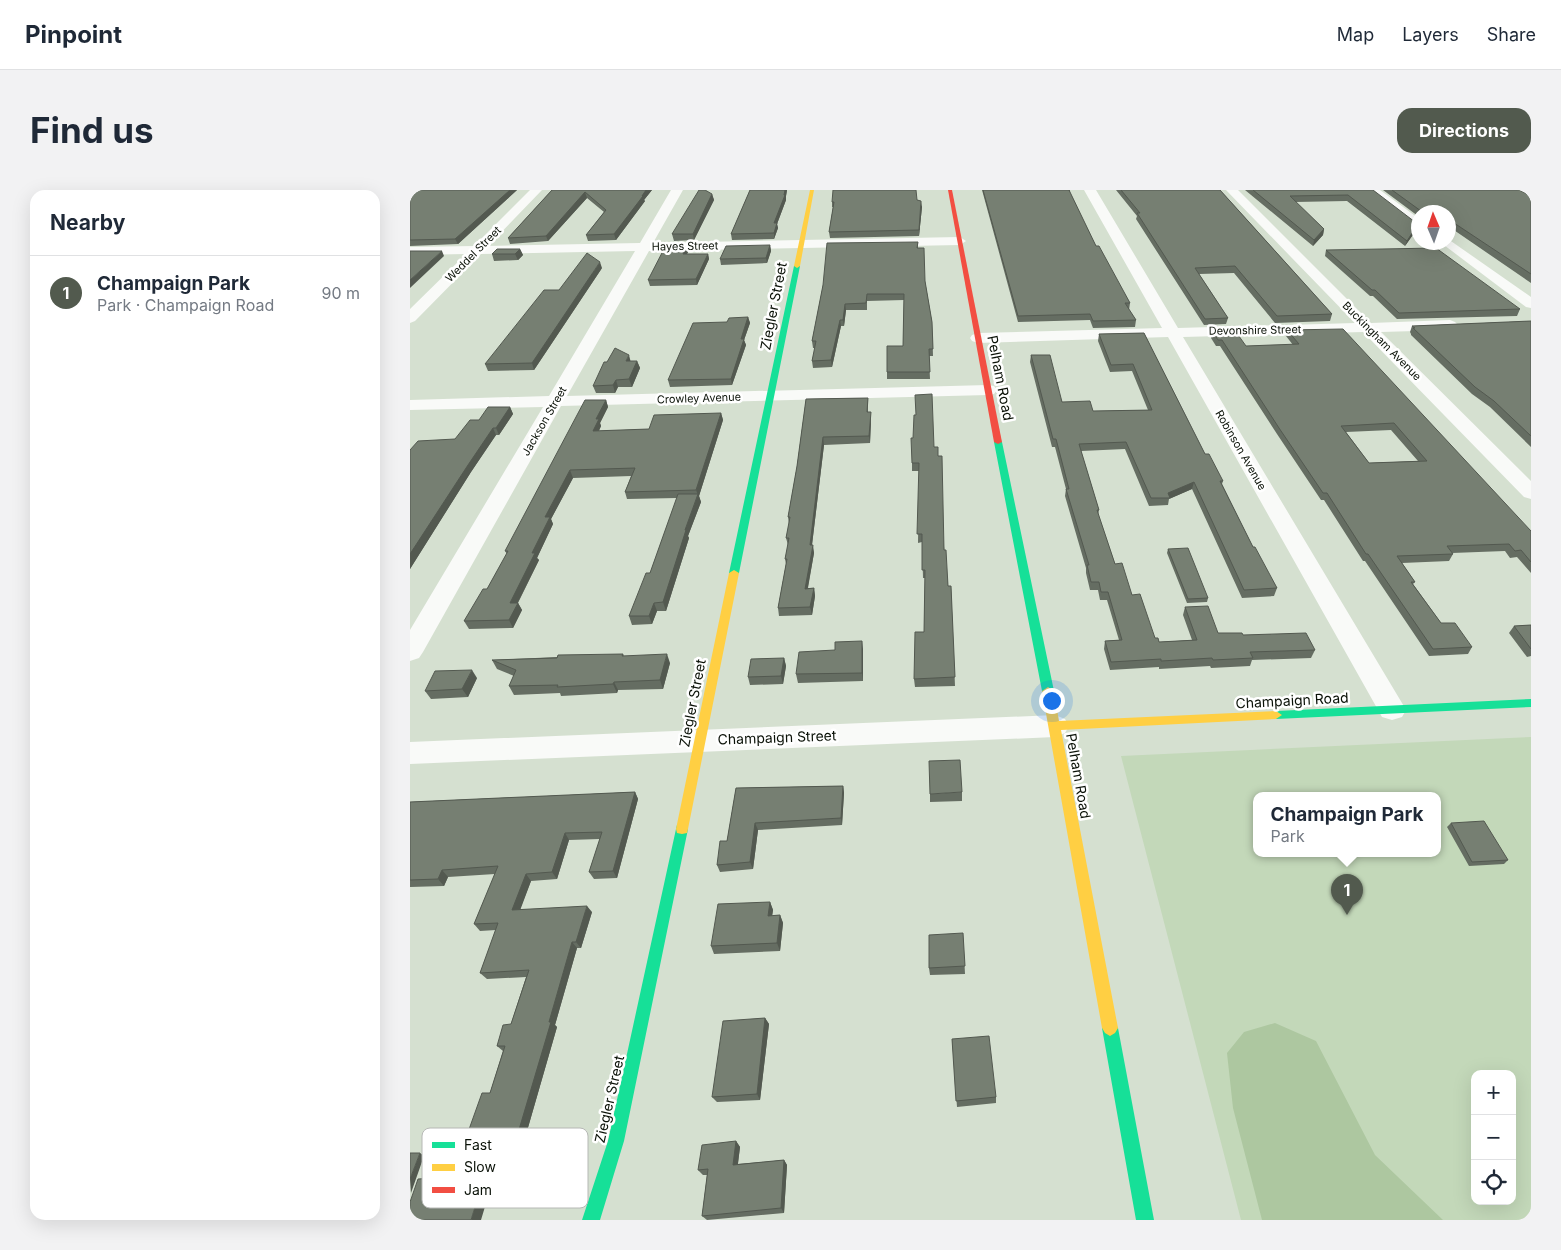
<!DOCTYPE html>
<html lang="en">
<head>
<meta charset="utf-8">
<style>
	:root { --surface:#fff; --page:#f2f2f3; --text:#1f2937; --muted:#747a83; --line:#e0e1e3; --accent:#525a4e }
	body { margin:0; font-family:Inter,sans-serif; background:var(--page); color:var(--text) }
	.controls { position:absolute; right:15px; bottom:15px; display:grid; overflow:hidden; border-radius:10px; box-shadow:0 5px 20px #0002 }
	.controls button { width:45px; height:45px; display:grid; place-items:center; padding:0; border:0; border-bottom:1px solid var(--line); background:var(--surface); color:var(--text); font:25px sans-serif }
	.compass { position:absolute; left:1001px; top:15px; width:45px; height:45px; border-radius:50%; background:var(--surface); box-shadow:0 5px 20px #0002; rotate:358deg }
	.you { position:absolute; left:641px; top:510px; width:18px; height:18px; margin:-12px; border:4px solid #fff; border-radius:50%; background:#1a73e8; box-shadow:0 0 0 8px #1a73e833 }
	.badge { display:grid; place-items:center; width:32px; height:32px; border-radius:50%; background:var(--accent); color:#fff; font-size:16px; font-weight:700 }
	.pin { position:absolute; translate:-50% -41px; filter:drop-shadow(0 1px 2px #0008) }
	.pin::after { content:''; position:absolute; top:26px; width:18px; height:15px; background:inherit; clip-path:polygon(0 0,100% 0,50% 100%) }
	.popup { position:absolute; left:843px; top:602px; width:188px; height:65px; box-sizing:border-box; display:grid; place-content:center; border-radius:10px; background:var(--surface); filter:drop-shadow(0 1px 4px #0005); font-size:16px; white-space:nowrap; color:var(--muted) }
	.popup b { font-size:19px; color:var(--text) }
	.popup::after { content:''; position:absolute; left:50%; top:100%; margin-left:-10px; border:10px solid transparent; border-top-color:var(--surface) }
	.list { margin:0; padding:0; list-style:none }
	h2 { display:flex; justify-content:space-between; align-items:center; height:65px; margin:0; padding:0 20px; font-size:21px }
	h2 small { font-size:16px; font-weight:400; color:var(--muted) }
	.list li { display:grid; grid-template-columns:32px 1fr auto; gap:15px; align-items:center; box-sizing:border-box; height:75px; padding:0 20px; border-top:1px solid var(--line) }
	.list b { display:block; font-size:19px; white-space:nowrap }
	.list p { margin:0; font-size:16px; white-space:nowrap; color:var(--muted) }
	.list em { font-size:16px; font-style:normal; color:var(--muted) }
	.icon { flex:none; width:28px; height:28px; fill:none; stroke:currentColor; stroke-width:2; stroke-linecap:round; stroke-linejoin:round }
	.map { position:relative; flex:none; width:1121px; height:1030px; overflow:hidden; border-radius:15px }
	header { display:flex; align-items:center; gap:30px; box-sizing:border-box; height:70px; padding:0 25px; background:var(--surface); border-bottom:1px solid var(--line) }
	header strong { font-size:24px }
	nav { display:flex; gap:28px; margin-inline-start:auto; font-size:18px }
	.intro { display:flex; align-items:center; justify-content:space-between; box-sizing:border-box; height:120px; padding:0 30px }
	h1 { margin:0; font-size:35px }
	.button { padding:12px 22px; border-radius:15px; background:var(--accent); color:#fff; font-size:18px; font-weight:700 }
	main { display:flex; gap:30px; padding:0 30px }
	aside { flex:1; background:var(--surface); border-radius:15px; box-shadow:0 5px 20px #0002 }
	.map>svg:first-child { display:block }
</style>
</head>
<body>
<header>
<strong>Pinpoint</strong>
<nav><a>Map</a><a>Layers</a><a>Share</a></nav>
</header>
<div class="intro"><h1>Find us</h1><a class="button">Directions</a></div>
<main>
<aside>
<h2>Nearby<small></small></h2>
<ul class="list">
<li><span class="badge">1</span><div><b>Champaign Park</b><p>Park · Champaign Road</p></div><em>90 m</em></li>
</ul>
</aside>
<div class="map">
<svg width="1121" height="1030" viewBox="0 0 1121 1030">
	<rect width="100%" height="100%" fill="#d5e0d0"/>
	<path fill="#c3d8b9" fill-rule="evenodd" d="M1121,547V1030H831L711,566ZM847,606H1027V664H847ZM1065,884H1102V1011H1065Z"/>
	<path fill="#adc7a0" d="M865,833L906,851L965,965L1033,1030H852L823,918L817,863L834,842Z"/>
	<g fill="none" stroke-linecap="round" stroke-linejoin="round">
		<path fill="#f9faf8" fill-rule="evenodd" d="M120,0H132L78,56L230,53L261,0H273L243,53L550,47L556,51L550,55L239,61L157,206L578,195L584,196L587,200L584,204L578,205L151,216L13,462L9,468L0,471V440L133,217L0,220V210L139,206L225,61L71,64L5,131L0,133V119L56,64L0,65V57L64,56Z
			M674,0H686L768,138L945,133L816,0H828L961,133L1040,130L1045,132L1048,135L1045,138L1040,140L971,142L1121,291V309L1114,307L953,142L773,147L992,513L996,520L992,527L982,530L972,527L758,147L568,153L562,151L560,148L562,145L568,143L752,138Z
			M957,0H970L1008,28V37L1004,36Z
			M1038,49L1121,107V118L1116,117L1030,52H1038Z
			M645,525L655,529L659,536L655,543L645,547L0,574V552Z"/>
		<path fill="#16e098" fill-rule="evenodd" d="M387,74L390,76L329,383L324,386L319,383L384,76Z
			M585,250L592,252L644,501L638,505L632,501L584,252Z
			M1121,509V517L866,529L860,525L866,521Z
			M272,634L277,635L278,639L214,951L190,1030H172L198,951L266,639L267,635Z
			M700,830L705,833L708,838L744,1030H726L692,838L695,833Z"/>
		<path fill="#ffcf43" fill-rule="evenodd" d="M400,0H404L390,76L387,78L384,76Z
			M324,380L329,383L278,639L277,643L272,644L267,643L266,639L319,383Z
			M638,497L644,501L649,531L866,521L872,525L866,529L651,540L708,838L705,843L700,846L695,843L692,838L632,501Z"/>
		<path fill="#f24e42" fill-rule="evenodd" d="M538,0H542L592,252L588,254L584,252Z"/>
	</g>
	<path fill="#656d62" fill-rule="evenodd" d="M0,0H107L48,54L0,56Z
		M142,0H242L234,10L235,11L206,50L178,51L176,45L194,22L177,8L138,51L100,54L98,48Z
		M340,0H377L376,6V10L367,34L368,38L364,49L322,50L321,44Z
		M572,0H660V3L686,56L720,113L719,120L726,130L725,137L683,138L680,130L608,132Z
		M706,0H810L922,124L920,131L865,133L824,83L789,84L818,128L816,134L794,135L726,29L727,26Z
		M835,0H963L1007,39L995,56L937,11L885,12L914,39L913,45L903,56Z
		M973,0H1109L1121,6V93L1038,36V22H1008V26Z
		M302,4L304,10L284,50L264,51L262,44Z
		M507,10L512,17L509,46L420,48L419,42L423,17H422V12Z
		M508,52V58L515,91L522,132L523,166H519L520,189H477V182L493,156L494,110L457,111V120H436L434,136H431L422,177L403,178L402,171L405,158H403L402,151L413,95Z
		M360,55L361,61L357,73L311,75L310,69Z
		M277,56L278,62L277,64H298L299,69L287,95L240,96L238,90Z
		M110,59L113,65L108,70L84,71L82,64Z
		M916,60L1110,119L1107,126L987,129L963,106H960L915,66Z
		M192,78L124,180L78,181L75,174L149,100Z
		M338,127L340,133L334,150L336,155L322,195L260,197L258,190L317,132Z
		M1121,131V257L1080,217L1062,204L1001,145V144L1000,142L1002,136Z
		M877,140L1121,341V383L1107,367L1100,368L1095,361L1042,363L1043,364L1039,371L992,373L1005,392L1003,394L1031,433L1062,457L1058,464L1019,466L955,371H953L914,310H911L867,244L810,156H806L801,148L803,142L836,156L883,155L876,146ZM981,240L1008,271L959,273L936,242Z
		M734,143L795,264L813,291L812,294L843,357L867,398L864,406L832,408L782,299L759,309L758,315L739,316L715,259L671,261L689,320L688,325L705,374L745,448L749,452L782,450L773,425L775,417L808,443L833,445L905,460L901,468L842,470L840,476L801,478L800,476L749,479V477L700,480L694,459L695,451L709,450L697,410H690L688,400H680L676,383V378L655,306L656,299L645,257H642L620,172L621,165L652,212L683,221L738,220L722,181L700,182L688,151L689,144Z
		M221,171H227L230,178L222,197H208L205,203H186L183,196Z
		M458,208V222L461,230L460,253L414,255L402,355L404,363L398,398H404L405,406L402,425L369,426L368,418L376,374L375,369L378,355L376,348L379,334L378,327L387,276L396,209Z
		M196,210L198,217L190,233L191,236L189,241L239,239L311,223L313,230L289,306L291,312L278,346L279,348L256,421H247L242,434L222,435L219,426L240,383L267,308L217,309L215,302L221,286L163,288L141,329L143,334L127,368L129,370L108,413L112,420L103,438L59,439L54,431L77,399L97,364L95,361Z
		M100,217L103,224L89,245H86L61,282L0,379V260L45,249L69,230Z
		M503,248L524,257L538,396H541L545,496L505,497L504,489L514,442L515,388H513L512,352L508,353L509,281H502V273Z
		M758,359L798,408L797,412L777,413L757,363Z
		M1121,435V466L1117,467L1099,443L1104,436Z
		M453,459V491L388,493L386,484Z
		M213,464L214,466L260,473L253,499L208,500L207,503L151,506L150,503L104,505L99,496L104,486L87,479L82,470Z
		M374,468L376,476L373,494L340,495L338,487Z
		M67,488L58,507L21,509L15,501Z
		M433,596L434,603L432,635L348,640L343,679L310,682L307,675L317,651L326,598Z
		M225,602L228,609L207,688L184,689L179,682L190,649L159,650L147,689L121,691L110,719L182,722L171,758H167L145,835L147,837L115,948L64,949L57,945L80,903L93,861L87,856L101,834L116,787L77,789L70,783L86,740L70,741L64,734L85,684L38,687L34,696L0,697V612Z
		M552,602V611L520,612V604Z
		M1041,633L1098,670L1094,674L1059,676L1037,637Z
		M360,712L363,720L362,726L370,725L373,733L370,761L304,764L301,756Z
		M553,743L555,784L520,785L519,778Z
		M355,828L359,834L350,910L307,912L302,907Z
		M542,849L586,907V913L547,917Z
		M326,951L330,957L328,974L374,970L377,975L374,1023L297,1030L292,1026L297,985H293L288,980Z"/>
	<path fill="#535950" d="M100,0H107L48,54L45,49Z
		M236,0H242L234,10L235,11L206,50L204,44Z
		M375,0H377L376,6V10L367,34L368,38L364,49V33Z
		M175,2L177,8L138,51L136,46Z
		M302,4L304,10L284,50L283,44Z
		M511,11L512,17L509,46V40Z
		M1008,34L1007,39L995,56L997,51Z
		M914,39L913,45L903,56L904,50Z
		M360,55L361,61L357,73L356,68Z
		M277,56L278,62L274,70L273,64Z
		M110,59L113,65L108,70L105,64Z
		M32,61L34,66L0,98V90Z
		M298,64L299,69L287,95L286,89Z
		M190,72L192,78L124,180L122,173Z
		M435,114L436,120L434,136L433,130Z
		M338,127L340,133L334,150L336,155L322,195L321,189L331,149Z
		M430,130L431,136L422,177L421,170Z
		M219,165L221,173L216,171Z
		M227,171L230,178L222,197L219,189Z
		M206,190L208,197L205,203L203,195Z
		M196,210L198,217L190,233L191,236L185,248L183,241L186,229Z
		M100,217L103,224L89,245L86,238Z
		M461,222V230L460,253L459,246Z
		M311,223L313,230L289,306L291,312L278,346L279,348L256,421L253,412L275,340L288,305L286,300Z
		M83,238L86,245L61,282L0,379V364L58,275Z
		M413,247L414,255L401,363L400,355Z
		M160,280L163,288L141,329L143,334L127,368L129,370L104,420L100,413L122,363L135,327Z
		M784,292L782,299L759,309L760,308L758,303Z
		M403,355L404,363L396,407L395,399Z
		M404,398L405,406L402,425L400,417Z
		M108,413L112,420L103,438L99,430Z
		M244,413L247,421L242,434L239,426Z
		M452,451L453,459V491L452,483Z
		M257,464L260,473L253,499L250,490Z
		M374,468L376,476L373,494L371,486Z
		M62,480L67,488L58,507L52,499Z
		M204,492L208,500L207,503L203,494Z
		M433,596L434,603L432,635L431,628Z
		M225,602L228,609L207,688L203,681Z
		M345,633L348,640L343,679L340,672Z
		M155,643L159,650L147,689L142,682Z
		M32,680L38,687L34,696L28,689Z
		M116,684L121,691L108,726L102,720Z
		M360,712L363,720L361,733L358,726Z
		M177,716L182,722L171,758L166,752Z
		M370,725L373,733L370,761L367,753Z
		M162,752L167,758L145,835L147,837L115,948L108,943L139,832Z
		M355,828L359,834L350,910L347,904Z
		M326,951L330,957L327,980L323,975Z
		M10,963L14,966L1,1003L0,989Z
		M374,970L377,975L374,1023L371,1018Z
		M75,985L83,990L71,1030H61Z"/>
	<path fill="#767f72" stroke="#535950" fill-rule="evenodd" d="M0,0H100L45,49L0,50Z
		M142,0H236L232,6H233L204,44L176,45L196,20L175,2L136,46L98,48Z
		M289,0H295L302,4L283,44H262Z
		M340,0H375L374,5H375L364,33H367L364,43L321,44Z
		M423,0H506L507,10L511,11L509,40L419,42L424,12H422Z
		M573,0H659L686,56H689L720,113H715L726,130L683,131L680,124L608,126Z
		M711,0H810L922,124L867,126L825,76L785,78L818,128L795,129L727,23H730Z
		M843,0H963L1005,32L1008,33V34L997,51L938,5L880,6L914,39L904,50Z
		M982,0H1109L1121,6V84L1038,29V22H1029L1021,17L1017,22H1011V21Z
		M508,52L507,58H514L515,91L522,132L523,159H519L520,182H477V156H493L494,104H457L456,113L435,114L433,130H430L421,170L402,171L406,151H402L413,95L417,53Z
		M360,55L356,68L310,69L316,56Z
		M277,56L273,64H298L286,89L238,90L255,57Z
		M1026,58L1110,119L989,123L965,100H962L916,60Z
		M87,59H110L105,64H82Z
		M0,61H32L0,90Z
		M177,63L190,72L122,173L75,174L134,100H149Z
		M338,127L331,149H334L321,189L258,190L283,133L317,132L319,128Z
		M1121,131V246L1084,211L1065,197L1003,138H1005L1002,136Z
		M933,139L1121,341V372L1111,360L1105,361L1099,354L1037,356L1043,364L987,366L1005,392H1001L1031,433H1045L1062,457L1023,459L958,364H956L917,303H913L869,238L812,150H808L803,142H826L836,156L889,154L877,140ZM984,233L1017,271L959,273L931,236Z
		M734,143L795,264H799L813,291H810L843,357H845L867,398L834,400L784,292L758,303L760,308H741L716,252L669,254L689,320H687L705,374L712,373L722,405L730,404L745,448H748L749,452L787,450L775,417L798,416L808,443H832L833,445L896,443L905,460L840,462L843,468L803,470L802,468L751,471V469L701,472L695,451L712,450L698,402H691L689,392H681L677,375H679L656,299H659L646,249H643L621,165H640L652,212L680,211L683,221L742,220L723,174L701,175L689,144Z
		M205,158L219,165L216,171H227L219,189L206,190L203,195L183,196L194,172H197Z
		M522,204L524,257H528V266H532L534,360H536L538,396H541L545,487L504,489L505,442H514L515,380H512V344H507L509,273H502L501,248H503L504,225H506L505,205Z
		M458,208L457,222H461L459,246L413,247L400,355H403L395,399L404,398L400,417L368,418L377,369H375L379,348H376L380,327H378L387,276L396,209Z
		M175,210H196L186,229H189L183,241L239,239L244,225L311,223L286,300L215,302L225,278L160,280L135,327H140L122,363H125L100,413H108L99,430L54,431L73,399H77L98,361H95Z
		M78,217H100L86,238H83L58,275L0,364V260L8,251L45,249L60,230H69Z
		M268,304H288L275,340H276L253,412L244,413L239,426H219L236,383H240Z
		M778,358L798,408L778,409L758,359Z
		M1121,435V459L1104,436Z
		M452,451V483L386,484L389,462L425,460V452Z
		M213,464L212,466L257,464L250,490L204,492L203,494L147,497L148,495L99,496L106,480L82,470L147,468L148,465Z
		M374,468L371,486L338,487L341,469Z
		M62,480L52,499L15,501L25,481Z
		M550,570L552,602L520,604L519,571Z
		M433,596L431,628L345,633L340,672L307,675L310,651H317L326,598Z
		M225,602L203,681L179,682L192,642L155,643L142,682L116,684L102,720L177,716L166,752H162L139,832H141L108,943L57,945L72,903H80L95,856H87L93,835L101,834L119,780L70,783L88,733L64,734L88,676L32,680L28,689L0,690V612Z
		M1074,631L1098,670L1062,672L1041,633Z
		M360,712L358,726L370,725L367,753L301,756L308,714Z
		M553,743L555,776L519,778V745Z
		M355,828L347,904L302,907L313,831Z
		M579,846L586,907L546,911L542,849Z
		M326,951L323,975L374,970L371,1018L292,1026L298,979L288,980L292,955Z
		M0,963H10L0,989Z
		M75,985L61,1030H0V1012L8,989Z"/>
	<g text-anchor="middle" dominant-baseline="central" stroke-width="5" stroke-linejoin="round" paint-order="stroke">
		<g font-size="11" fill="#0b1208" stroke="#fff">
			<text transform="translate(275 56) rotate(-1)">Hayes Street</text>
			<text transform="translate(63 64) rotate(-45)">Weddel Street</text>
			<text transform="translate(845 140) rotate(-1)">Devonshire Street</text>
			<text transform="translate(972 151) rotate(45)">Buckingham Avenue</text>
			<text transform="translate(289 208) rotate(-2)">Crowley Avenue</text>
			<text transform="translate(134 231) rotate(-60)">Jackson Street</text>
			<text transform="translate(831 260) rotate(60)">Robinson Avenue</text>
		</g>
		<g font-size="14" fill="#0b1208" stroke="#fff">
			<text transform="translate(363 116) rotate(-79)">Ziegler Street</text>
			<text transform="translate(591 188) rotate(79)">Pelham Road</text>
			<text transform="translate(882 510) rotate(-3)">Champaign Road</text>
			<text transform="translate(282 513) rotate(-79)">Ziegler Street</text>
			<text transform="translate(367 547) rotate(-2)">Champaign Street</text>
			<text transform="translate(669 586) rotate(80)">Pelham Road</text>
			<text transform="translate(199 909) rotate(-77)">Ziegler Street</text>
		</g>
	</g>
	<rect x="12" y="938" width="166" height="80" rx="8" fill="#fff" stroke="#b6b8b5" stroke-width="1"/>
	<rect x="22" y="952" width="23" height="6" fill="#16e098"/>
	<rect x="22" y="974" width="23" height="7" fill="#ffcf43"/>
	<rect x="22" y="997" width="23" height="6" fill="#f24e42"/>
	<g font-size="14" fill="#0b1208">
		<text x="54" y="960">Fast</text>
		<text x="54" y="982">Slow</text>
		<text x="54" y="1005">Jam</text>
	</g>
</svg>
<div class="controls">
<button>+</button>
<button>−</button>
<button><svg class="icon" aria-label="locate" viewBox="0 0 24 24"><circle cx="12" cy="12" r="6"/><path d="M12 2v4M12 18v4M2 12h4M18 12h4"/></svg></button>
</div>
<svg class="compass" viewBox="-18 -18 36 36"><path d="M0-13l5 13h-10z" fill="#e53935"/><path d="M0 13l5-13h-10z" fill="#747a83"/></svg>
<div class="you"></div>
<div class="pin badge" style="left:937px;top:725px">1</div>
<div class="popup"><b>Champaign Park</b>Park</div>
</div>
</main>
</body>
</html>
